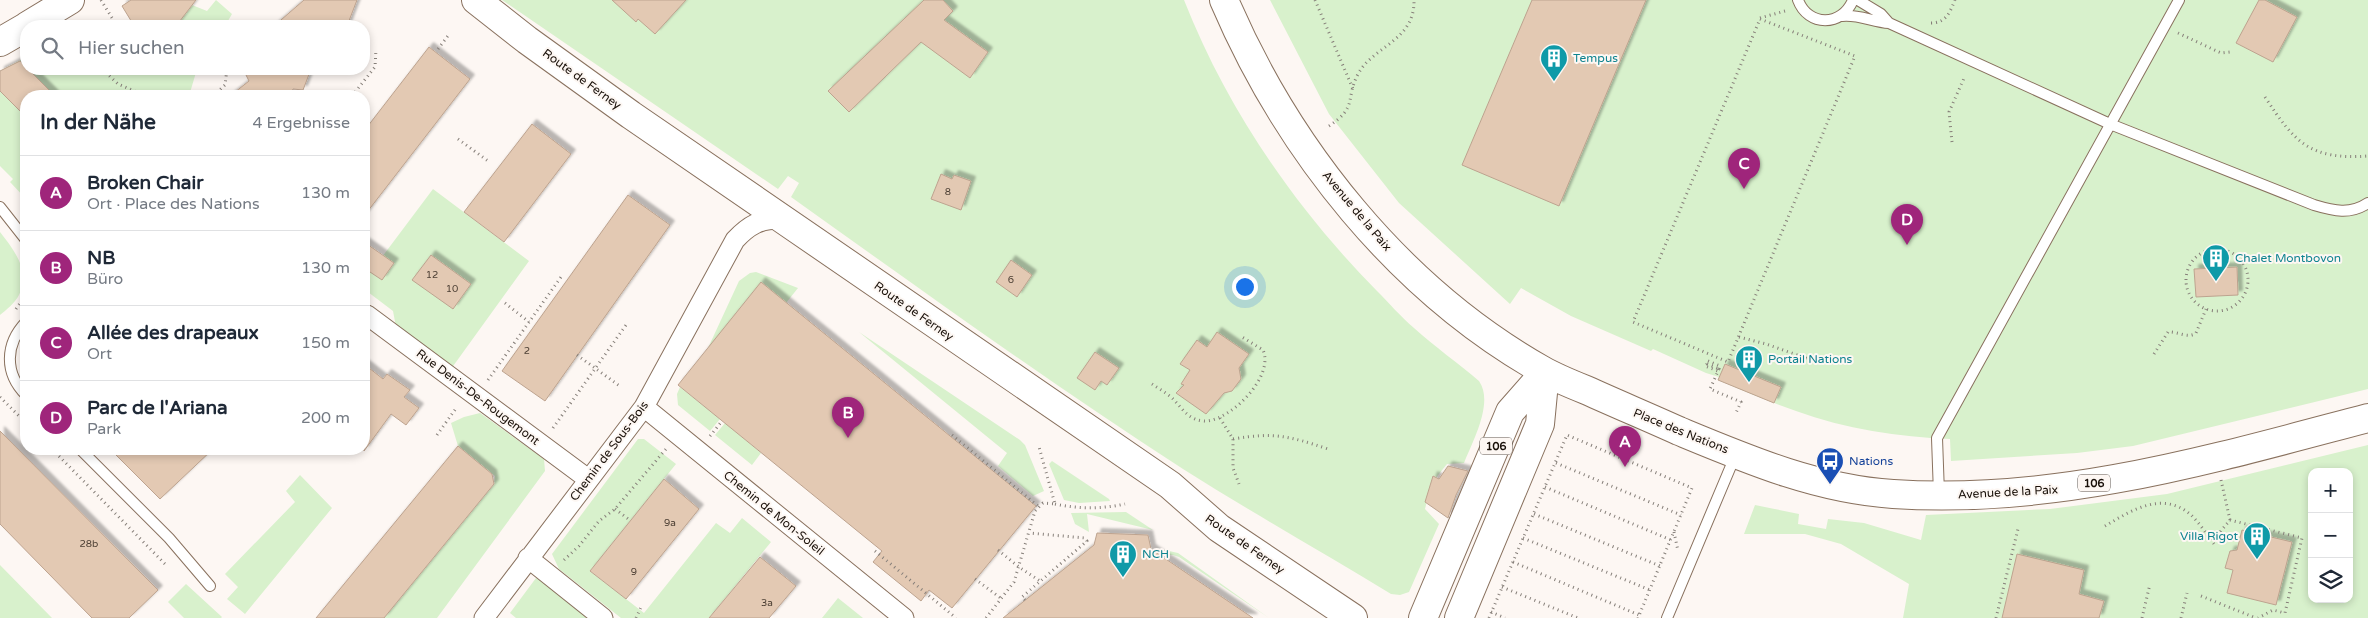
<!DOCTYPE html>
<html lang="de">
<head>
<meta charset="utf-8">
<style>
	:root { --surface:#fff; --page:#f6f6f7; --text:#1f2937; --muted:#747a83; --line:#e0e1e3; --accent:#9f257b }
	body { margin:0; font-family:"Varela Round",sans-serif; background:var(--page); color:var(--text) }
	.controls { position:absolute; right:15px; bottom:15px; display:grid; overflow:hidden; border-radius:10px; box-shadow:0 2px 8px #0003 }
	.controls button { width:45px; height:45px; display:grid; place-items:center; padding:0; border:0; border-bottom:1px solid var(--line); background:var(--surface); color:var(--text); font:25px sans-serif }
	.you { position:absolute; left:1244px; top:286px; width:18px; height:18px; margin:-12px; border:4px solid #fff; border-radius:50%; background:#1a73e8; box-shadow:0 0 0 8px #1a73e833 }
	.badge { display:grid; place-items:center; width:32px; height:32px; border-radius:50%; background:var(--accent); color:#fff; font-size:16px; font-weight:700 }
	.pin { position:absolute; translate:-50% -41px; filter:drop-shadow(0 1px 2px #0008) }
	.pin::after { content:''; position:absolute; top:26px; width:18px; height:15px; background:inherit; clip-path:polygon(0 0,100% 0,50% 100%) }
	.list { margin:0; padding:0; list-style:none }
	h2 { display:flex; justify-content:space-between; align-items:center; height:65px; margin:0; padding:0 20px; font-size:21px }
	h2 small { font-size:16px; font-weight:400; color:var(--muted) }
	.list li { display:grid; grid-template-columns:32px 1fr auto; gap:15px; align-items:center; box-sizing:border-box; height:75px; padding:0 20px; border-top:1px solid var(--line) }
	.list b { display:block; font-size:19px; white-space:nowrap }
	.list p { margin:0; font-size:16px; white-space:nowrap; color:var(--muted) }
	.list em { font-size:16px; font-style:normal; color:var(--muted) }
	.icon { flex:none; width:28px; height:28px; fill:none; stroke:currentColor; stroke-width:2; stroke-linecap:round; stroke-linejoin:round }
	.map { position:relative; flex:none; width:2368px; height:618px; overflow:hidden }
	.search { position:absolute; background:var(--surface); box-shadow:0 2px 8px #0003; left:20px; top:20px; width:350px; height:55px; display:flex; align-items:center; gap:12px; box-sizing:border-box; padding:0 18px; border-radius:20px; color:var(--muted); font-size:19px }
	.panel { position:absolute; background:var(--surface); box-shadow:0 2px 8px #0003; left:20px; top:90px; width:350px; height:365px; border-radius:20px }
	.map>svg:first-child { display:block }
</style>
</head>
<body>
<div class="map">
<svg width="2368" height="618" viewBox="0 0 2368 618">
	<defs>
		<filter id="shadow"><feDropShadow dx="4.5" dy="-4.5" stdDeviation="1" flood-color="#0004"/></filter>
	</defs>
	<rect width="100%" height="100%" fill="#fdf7f3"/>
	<path fill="#d8f1cc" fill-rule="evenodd" d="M216,0L232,14L225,26H176L192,5L207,11Z
		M502,0H1184C1227,109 1295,208 1377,291C1389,303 1401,317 1414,328C1435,347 1458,363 1479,381C1494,402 1473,441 1464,463L1447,464L1431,484L1425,509L1439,524L1409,592L1400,595L1391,594C1322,552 1251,512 1183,469C1050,383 920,289 791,197L799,183L788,176L778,189Z
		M1270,0H2368V389L2133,446L2077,453L1951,461L1950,439C1899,437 1845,429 1796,411C1770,402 1744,391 1718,380L1719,377L1706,373L1653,349L1651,351L1571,316L1521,288L1510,304L1399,203L1329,114Z
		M26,57V69H197L189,96H26V199L10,182L13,179L0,166V71Z
		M433,189L529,261L451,369L396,327L393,311L364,289V281Z
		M0,232C14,250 31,271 19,295C15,303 6,310 0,315Z
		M756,272L798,288L786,303L708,348L739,281L750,273Z
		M859,332L1020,440L1025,445L1044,491L1033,496L998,466L1007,453Z
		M680,387L720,419L710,431L678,405L677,394Z
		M480,413L544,459L545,471L437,618H384L494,484L495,476L458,446L451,423L464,417Z
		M725,423L761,453L752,465L715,435Z
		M638,439H644L676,464L590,571L644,613L716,523L730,533L742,518L771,542L709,618H621L559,569L552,554Z
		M2368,445V618H1903L1909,584L1841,544L1805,534H1744L1755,505L1799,514L1798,524L1826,529L1828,519L1864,523L1921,540L1926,515L2050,509L2167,494ZM2312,472H2349V599H2312Z
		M1052,461L1109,499L1110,501L1079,503L1064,500L1049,464Z
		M300,475L332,508L245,614L227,599L238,587L225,574L295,502L286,491Z
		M1126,512L1153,530L1087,514L1089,532L1075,524L1071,513Z
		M1156,548L1178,553L1269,618L1179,557L1173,555H1160Z
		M0,565L52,618H0Z
		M536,578L545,579L593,618H516L510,613Z
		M186,584L222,617L221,618H184L168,602Z
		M838,598L863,618H822Z"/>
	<path fill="#e3c9b3" stroke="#bda38f" filter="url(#shadow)" d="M131,0H196L176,26L133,24L122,6Z
		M304,0H357L347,26H274Z
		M612,0H686L655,34L638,19L636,22Z
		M924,0H943L953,11L944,20L988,52L970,78L921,42L849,112L828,91Z
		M1532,0H1646L1559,206L1462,165Z
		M2259,0H2265L2297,17L2273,62L2236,43Z
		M429,47L470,79L364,216V131Z
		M20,61L55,96H26V117L0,91V71Z
		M243,69H311L303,90L293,89L290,96H230L249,81Z
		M532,124L571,154L504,242L464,212Z
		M941,174L952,179L954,175L971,181L961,210L931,199Z
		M628,195L670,225L545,401L502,371Z
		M364,242L394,263L382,280L364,268Z
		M431,255L471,284L453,309L412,280Z
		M1011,260L1032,275L1017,297L996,282Z
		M2237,267L2238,295L2196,297L2194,269Z
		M761,282L1036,506L952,608L929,590L921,601L873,562L882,551L678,385Z
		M1217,332L1249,354L1239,368L1241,379L1232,391L1224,393L1206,414L1176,393L1184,385L1181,384L1190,370L1180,364L1197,340L1207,347Z
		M1095,352L1119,368L1107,385L1101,381L1095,390L1077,378Z
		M364,364L383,379L387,374L410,390L404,397L419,408L406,425L391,414L364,451Z
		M1725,364L1781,387L1774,403L1718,380Z
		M0,431L158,590L129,618H92L0,524Z
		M458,446L492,474L494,484L384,618H316Z
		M110,449H213L160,499Z
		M1448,466L1468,471L1456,495L1448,518L1425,502L1433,476L1439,479Z
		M664,479L699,509L626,599L590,571Z
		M2242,530L2292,542L2276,605L2227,593L2233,570L2225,568L2230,551L2237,550Z
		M1097,533L1148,535L1151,549L1253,618H1003L1094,545Z
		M2017,554L2084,570L2079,594L2104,601L2099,618H2002Z
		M760,557L796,586L769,618H709Z"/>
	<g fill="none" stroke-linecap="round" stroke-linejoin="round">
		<g stroke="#89715e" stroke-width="12">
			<path id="lane" d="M1798,0C1808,27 1842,27 1853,0
				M1858,0L1881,14L1889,23L2110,124L2314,205C2334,211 2350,215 2368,203
				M1842,16C1858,14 1873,22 1889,23
				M0,207L26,240
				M26,322C5,344 4,373 26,395
				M80,449L169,538L210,586
				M1939,494L1937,438L2179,0
				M1667,618L1736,454"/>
		</g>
		<g stroke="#89715e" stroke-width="21">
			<path id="street" d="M367,315L588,479
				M644,407L904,618
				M528,558L603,618
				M484,618L644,407L735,240C749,225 760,219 780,219"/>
		</g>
		<g stroke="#89715e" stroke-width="30">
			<path id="secondary" d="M476,0L527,40L631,115L1170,485L1219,528L1353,618
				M27,26L70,0
				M0,42L26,27"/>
		</g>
		<g stroke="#89715e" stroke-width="30">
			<path id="primary" d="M1224,0C1288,150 1399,289 1542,370C1556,378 1571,384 1586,390C1617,404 1648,417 1679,431C1749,460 1817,489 1893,494C2057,505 2212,459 2368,418
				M1423,618L1510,412L1545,372
				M1459,618L1540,424L1545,372"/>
		</g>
		<path stroke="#867f79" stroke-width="3" stroke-dasharray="1 4" stroke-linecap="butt" d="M101,0L117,26
			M1315,0L1353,89
			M1760,18L1785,11
			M1760,19L1855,56L1728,362L1633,322Z
			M1931,23C1946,23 1950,12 1955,0
			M2178,33L2221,53L2230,52
			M438,49L450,33
			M102,69L118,84L146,96
			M213,96L225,85L227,69
			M352,96L375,67L376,50
			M2265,97C2295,143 2310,160 2368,156
			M1329,126C1358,107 1345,99 1358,74C1373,46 1415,41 1414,0
			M458,139L488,161
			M1952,142L1949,112L1965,76
			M2186 280a31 31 0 1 1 62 0a31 31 0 1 1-62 0Z
			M24,255L26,261
			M505,303L529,322
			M16,309L26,295
			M1739,337L1766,344L1817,362
			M2154,354L2168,332C2177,331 2188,339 2196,333L2206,309
			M577,355L621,387
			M1708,361L1720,366L1719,369
			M1707,364L1705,366L1718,371
			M1707,364L1719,369
			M1719,369L1710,389L1741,402L1735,415
			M488,380L561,277
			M1152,384C1158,388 1165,392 1171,397C1181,406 1187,420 1204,421C1229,422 1275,377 1263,350L1242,337
			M0,397L26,423
			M1220,418L1233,439V468L1239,484
			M553,428L626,325
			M437,435L457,407
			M952,435L1038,506
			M710,436L722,421
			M1233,439C1274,432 1289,436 1328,449
			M52,449L166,565
			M1556,463L1681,515
			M2221,480L2230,520
			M1545,487L1671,540
			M1055,504C1078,509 1102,509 1125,504
			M615,509L631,521
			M1534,514L1660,566
			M2105,526C2132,510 2162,491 2190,514C2199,522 2207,535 2214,544L2220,532L2230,520L2302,538L2285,613L2273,610L2258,618
			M1674,532L1678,551
			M1523,538L1650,590
			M998,550L1019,567L1040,581
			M875,551L956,618
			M564,560L579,546L599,521L615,509L666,449
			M1513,562L1639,615
			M975,579L1002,599
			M1502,587L1578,618
			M2201,596L2256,618
			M1025,600L1022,597L1087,541L1085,538L1029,533
			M1491,612L1505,618
			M636,618L642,605
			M986,618L1014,582L1035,511L1043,503L1055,504L1039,447
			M1489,618L1567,435L1692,488L1638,618
			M1996,618L2018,529
			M2142,618L2150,584
			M2181,618L2187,593"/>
		<use href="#lane" stroke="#fff" stroke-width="10"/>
		<use href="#street" stroke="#fff" stroke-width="19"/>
		<use href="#secondary" stroke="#fff" stroke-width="28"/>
		<use href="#primary" stroke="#fff" stroke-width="28"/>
	</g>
	<defs>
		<g id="building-pin" transform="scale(1.4375)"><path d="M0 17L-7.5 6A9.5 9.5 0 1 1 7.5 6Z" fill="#0f9aa8" stroke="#fdf7f3"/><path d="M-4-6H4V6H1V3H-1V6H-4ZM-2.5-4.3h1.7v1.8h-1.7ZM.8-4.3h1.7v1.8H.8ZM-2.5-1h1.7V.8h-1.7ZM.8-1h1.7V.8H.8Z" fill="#fff"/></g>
		<g id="bus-pin" transform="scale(1.4375)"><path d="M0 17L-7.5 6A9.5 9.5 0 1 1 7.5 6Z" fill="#1a4fb4" stroke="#fdf7f3"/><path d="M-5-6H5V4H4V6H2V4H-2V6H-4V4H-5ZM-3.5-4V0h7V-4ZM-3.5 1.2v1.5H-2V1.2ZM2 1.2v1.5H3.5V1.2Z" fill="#fff"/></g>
	</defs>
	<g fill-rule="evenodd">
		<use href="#building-pin" x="1554" y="58"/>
		<use href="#building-pin" x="2216" y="258"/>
		<use href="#building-pin" x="1749" y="359"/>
		<use href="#bus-pin" x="1830" y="461"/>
		<use href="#building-pin" x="2257" y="536"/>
		<use href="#building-pin" x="1123" y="554"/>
	</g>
	<g text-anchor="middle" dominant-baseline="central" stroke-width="4" stroke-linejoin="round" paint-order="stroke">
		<g font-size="10" fill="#4c3f34">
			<text x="948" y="192">8</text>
			<text x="432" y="275">12</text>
			<text x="1011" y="280">6</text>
			<text x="452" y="289">10</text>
			<text x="527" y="351">2</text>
			<text x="670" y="523">9a</text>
			<text x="89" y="544">28b</text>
			<text x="634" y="572">9</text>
			<text x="767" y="603">3a</text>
		</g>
		<g fill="#fdf7f3" stroke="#5e5650" stroke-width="1">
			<rect x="1480" y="437.5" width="32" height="17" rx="4"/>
			<rect x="2078" y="474.5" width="32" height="17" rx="4"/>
		</g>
		<g font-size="11" font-weight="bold" fill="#1a110a">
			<text x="1496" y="446">106</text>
			<text x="2094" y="483">106</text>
		</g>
		<g font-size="12" fill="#0d838f" stroke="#fdf7f3" text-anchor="start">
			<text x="1573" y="58">Tempus</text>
			<text x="2235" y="258">Chalet Montbovon</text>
			<text x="1768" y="359">Portail Nations</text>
			<text x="2238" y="536" text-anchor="end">Villa Rigot</text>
			<text x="1142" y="554">NCH</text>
		</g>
		<g font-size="12" fill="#1a110a" stroke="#fdf7f3">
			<text transform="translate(582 79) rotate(36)">Route de Ferney</text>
			<text transform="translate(1357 211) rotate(50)">Avenue de la Paix</text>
			<text transform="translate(914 311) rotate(35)">Route de Ferney</text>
			<text transform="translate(478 397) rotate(37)">Rue Denis-De-Rougemont</text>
			<text transform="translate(1681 431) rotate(22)">Place des Nations</text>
			<text transform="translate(609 451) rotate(-53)">Chemin de Sous-Bois</text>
			<text transform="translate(2008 492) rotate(-3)">Avenue de la Paix</text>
			<text transform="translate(774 513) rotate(39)">Chemin de Mon-Soleil</text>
			<text transform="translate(1245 544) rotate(35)">Route de Ferney</text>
		</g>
		<g font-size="12" fill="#164399" stroke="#fdf7f3" text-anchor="start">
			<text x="1849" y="461">Nations</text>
		</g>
	</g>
</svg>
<div class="controls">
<button>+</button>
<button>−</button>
<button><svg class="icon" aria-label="layers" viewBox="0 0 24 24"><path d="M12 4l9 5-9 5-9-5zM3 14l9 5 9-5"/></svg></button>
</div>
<div class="you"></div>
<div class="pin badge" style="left:1625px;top:467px">A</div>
<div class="pin badge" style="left:848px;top:438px">B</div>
<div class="pin badge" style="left:1744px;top:189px">C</div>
<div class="pin badge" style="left:1907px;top:245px">D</div>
<div class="search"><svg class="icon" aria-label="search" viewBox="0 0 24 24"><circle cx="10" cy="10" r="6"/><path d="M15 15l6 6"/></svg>Hier suchen</div>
<section class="panel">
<h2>In der Nähe<small>4 Ergebnisse</small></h2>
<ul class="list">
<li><span class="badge">A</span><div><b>Broken Chair</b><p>Ort · Place des Nations</p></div><em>130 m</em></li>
<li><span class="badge">B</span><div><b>NB</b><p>Büro</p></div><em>130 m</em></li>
<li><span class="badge">C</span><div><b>Allée des drapeaux</b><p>Ort</p></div><em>150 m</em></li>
<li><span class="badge">D</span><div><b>Parc de l'Ariana</b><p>Park</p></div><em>200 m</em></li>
</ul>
</section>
</div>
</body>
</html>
